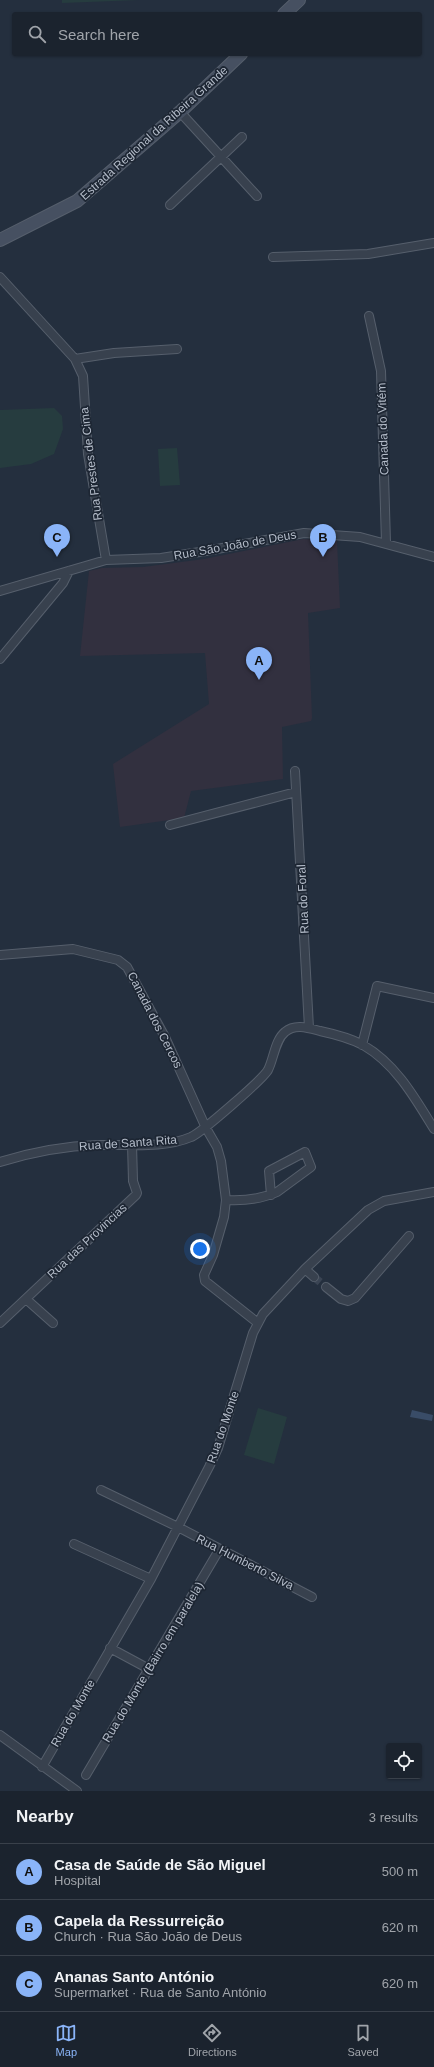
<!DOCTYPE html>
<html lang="en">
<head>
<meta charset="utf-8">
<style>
	:root { --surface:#1b232e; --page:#242b36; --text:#f1f3f6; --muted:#a0a4aa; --line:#39404a; --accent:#8ab4f8 }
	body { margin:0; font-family:Arial,sans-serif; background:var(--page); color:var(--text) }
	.controls { position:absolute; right:12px; bottom:12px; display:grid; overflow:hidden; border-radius:4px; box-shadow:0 1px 3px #0004 }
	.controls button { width:36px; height:36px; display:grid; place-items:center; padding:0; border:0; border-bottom:1px solid var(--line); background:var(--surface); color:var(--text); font:20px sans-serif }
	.you { position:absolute; left:200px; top:1249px; width:14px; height:14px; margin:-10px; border:3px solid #fff; border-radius:50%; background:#1a73e8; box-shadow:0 0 0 6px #1a73e833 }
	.badge { display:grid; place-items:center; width:26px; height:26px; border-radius:50%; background:var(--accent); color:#111; font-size:13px; font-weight:700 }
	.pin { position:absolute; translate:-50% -33px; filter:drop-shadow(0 1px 2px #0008) }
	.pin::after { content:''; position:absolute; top:21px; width:14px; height:12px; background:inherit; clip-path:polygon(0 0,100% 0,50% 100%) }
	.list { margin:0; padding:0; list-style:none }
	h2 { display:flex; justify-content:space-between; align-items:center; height:52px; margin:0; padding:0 16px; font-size:17px }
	h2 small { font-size:13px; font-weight:400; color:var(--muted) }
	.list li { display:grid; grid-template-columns:26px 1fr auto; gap:12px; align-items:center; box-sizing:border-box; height:56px; padding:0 16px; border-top:1px solid var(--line) }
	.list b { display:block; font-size:15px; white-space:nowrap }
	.list p { margin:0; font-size:13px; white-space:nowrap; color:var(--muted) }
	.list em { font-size:13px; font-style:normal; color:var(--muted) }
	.icon { flex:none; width:22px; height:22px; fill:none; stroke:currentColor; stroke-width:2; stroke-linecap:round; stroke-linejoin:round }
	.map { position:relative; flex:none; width:434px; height:1791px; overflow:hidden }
	.search { position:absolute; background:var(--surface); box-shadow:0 1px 3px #0004; left:12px; right:12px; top:12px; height:44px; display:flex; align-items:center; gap:10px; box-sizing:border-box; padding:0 14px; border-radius:4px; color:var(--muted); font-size:15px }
	.sheet { height:220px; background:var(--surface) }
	nav { display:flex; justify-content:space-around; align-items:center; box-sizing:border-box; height:56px; border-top:1px solid var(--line); background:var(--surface); font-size:11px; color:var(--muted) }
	nav a { display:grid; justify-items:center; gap:2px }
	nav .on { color:var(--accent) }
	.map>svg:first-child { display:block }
</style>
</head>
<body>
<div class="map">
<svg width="434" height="1791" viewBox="0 0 434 1791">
	<rect width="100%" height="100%" fill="#242f3e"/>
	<path fill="#32303f" d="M303,539L337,541L340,608L308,613L312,718L311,721L282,727L283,779L191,791L184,818L120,827L113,764L209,704L205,653L80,656L89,571L102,568L143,567L204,559Z"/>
	<path fill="#263c3f" d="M62,0H139L62,3Z
		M54,408L62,416L63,429L54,454L31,464L0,468V410Z
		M177,448L180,485L160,486L158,449Z
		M258,1408L287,1417L274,1464L244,1455Z"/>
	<path fill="#394c67" d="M412,1410L433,1415L432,1421L410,1417Z"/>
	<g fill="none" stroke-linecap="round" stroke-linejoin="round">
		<path stroke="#3a4453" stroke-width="8" stroke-dasharray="8 4" stroke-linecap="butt" d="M314,1277L326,1287"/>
		<g stroke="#565f6c" stroke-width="10">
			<path id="street" d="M180,112L257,196
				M170,205L242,137
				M273,257L368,254L434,243
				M0,277L75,359L83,376L88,454L106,560
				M369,316L381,371L386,543
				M75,359L114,353L177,349
				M0,591L106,560L161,558L206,551L304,533L360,537L434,557
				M0,659L63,583L69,571
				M295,771L309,1028
				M170,825L296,792
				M0,955L73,949L118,960L127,967L165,1037L206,1128L217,1147L221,1161L226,1200L224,1217L213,1255L204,1275L205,1281L258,1323
				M362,1045L377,986L434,998
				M0,1162C32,1152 64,1146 98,1145C128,1144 163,1149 191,1137C201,1133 263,1079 268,1070C274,1058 275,1040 285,1032C295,1023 309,1028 320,1031C334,1034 350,1038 363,1045C396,1064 415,1098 434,1129
				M226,1200C243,1201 261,1199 277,1192L311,1167L305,1152L269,1171L271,1195
				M305,1269L314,1277
				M326,1287L341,1299L348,1301L355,1298L409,1236
				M26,1299L53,1323
				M0,1323L136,1195L137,1193L133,1181L132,1144
				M101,1490L178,1527L312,1597
				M74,1544L151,1579
				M110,1648L149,1669
				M0,1735L77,1791
				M42,1767L151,1579L209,1467L218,1448L253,1333L263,1314L305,1269L368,1210L384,1201L434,1192
				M86,1775L219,1550"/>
		</g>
		<g stroke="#565f6c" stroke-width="14">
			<path id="secondary" d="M284,14L299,0
				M0,240L77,201L180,112L241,54"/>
		</g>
		<use href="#street" stroke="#38414e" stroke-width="8"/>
		<use href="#secondary" stroke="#465061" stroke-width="12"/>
	</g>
	<g text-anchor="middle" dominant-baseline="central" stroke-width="3.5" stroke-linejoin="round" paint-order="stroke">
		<g font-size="12" fill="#b4bcc9" stroke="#1d2633">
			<text transform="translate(154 133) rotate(-42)">Estrada Regional da Ribeira Grande</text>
			<text transform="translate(383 429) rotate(-92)">Canada do Vitém</text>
			<text transform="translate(91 464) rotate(-97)">Rua Prestes de Cima</text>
			<text transform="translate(235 545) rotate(-10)">Rua São João de Deus</text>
			<text transform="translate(303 899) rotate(-93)">Rua do Foral</text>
			<text transform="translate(155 1020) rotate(63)">Canada dos Cercos</text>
			<text transform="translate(128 1143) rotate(-4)">Rua de Santa Rita</text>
			<text transform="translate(87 1241) rotate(-43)">Rua das Provincias</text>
			<text transform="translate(223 1427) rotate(-71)">Rua do Monte</text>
			<text transform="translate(245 1562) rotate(27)">Rua Humberto Silva</text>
			<text transform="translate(153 1662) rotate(-59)">Rua do Monte (Bairro em paralela)</text>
			<text transform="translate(73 1713) rotate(-60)">Rua do Monte</text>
		</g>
	</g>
</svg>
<div class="controls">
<button><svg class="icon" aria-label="locate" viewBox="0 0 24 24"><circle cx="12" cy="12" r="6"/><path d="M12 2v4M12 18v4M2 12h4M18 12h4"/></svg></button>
</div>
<div class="you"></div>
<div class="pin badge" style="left:259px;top:680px">A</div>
<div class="pin badge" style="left:323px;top:557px">B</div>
<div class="pin badge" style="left:57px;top:557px">C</div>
<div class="search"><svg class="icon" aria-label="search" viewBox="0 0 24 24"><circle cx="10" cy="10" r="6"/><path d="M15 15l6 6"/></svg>Search here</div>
</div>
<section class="sheet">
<h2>Nearby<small>3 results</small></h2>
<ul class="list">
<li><span class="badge">A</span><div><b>Casa de Saúde de São Miguel</b><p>Hospital</p></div><em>500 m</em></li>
<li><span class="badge">B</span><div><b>Capela da Ressurreição</b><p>Church · Rua São João de Deus</p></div><em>620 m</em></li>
<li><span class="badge">C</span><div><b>Ananas Santo António</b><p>Supermarket · Rua de Santo António</p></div><em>620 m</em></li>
</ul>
</section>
<nav>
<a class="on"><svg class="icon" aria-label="map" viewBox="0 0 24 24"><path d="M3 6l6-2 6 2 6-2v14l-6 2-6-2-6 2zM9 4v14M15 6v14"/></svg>Map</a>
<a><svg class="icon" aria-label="directions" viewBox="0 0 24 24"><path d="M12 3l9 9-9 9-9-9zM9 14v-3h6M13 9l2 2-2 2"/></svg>Directions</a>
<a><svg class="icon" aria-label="saved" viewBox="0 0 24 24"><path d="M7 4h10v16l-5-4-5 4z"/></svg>Saved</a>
</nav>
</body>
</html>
